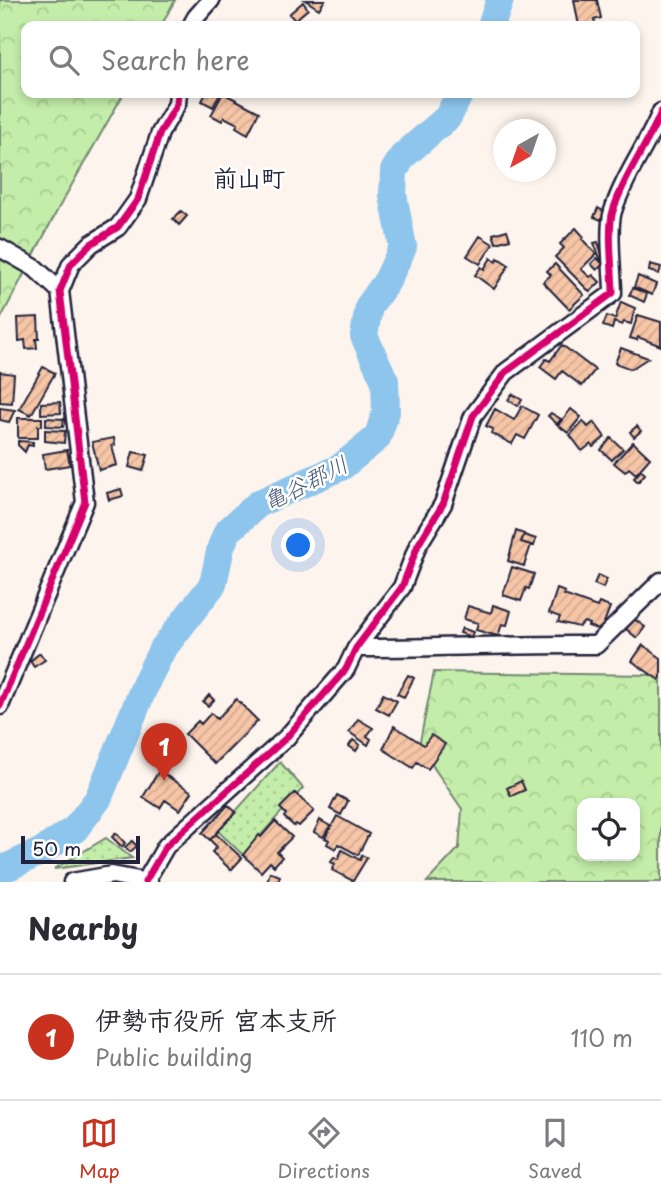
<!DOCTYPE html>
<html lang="en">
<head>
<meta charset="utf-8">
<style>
	:root { --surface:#fff; --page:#f2f2f3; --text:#2b2b33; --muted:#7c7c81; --line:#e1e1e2; --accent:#c8321e }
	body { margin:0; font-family:"Playpen Sans","Klee One",sans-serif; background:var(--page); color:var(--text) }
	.controls { position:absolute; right:21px; bottom:21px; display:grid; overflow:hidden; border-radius:14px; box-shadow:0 4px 10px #0003 }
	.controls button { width:63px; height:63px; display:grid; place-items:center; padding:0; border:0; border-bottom:2px solid var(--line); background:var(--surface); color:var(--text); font:35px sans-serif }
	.compass { position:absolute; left:493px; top:119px; width:63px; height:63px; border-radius:50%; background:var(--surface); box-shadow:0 4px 10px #0003; rotate:220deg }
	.scale { position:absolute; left:21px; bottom:18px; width:119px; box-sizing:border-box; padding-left:7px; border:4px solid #22223b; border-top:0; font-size:19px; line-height:24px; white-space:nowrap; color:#22223b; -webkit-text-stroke:5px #fff; paint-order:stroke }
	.you { position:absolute; left:299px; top:546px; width:24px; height:24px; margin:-18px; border:5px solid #fff; border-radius:50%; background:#1a73e8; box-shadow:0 0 0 10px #1a73e833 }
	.badge { display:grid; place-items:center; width:46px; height:46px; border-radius:50%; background:var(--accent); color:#fff; font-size:23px; font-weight:700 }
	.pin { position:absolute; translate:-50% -58px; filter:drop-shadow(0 2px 4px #0008) }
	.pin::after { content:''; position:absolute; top:37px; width:24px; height:21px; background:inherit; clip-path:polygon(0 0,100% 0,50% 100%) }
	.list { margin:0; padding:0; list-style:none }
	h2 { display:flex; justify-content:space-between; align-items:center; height:91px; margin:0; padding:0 28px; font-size:30px }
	h2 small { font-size:23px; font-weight:400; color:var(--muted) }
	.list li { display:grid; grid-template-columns:46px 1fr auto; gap:21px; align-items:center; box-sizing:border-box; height:126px; padding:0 28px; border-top:2px solid var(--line) }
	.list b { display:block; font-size:26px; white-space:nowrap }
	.list p { margin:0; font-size:23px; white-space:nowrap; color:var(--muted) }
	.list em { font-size:23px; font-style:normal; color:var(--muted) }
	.icon { flex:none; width:38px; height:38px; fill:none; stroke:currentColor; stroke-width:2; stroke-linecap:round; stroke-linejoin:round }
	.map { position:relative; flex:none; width:661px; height:882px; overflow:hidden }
	.search { position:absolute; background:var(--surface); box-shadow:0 4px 10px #0003; left:21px; right:21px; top:21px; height:77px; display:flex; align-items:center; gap:18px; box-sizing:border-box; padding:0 24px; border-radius:14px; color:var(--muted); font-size:26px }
	.sheet { height:217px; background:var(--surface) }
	nav { display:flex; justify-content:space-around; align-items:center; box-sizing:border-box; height:98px; border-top:2px solid var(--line); background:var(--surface); font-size:19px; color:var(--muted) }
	nav a { display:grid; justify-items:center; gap:4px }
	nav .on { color:var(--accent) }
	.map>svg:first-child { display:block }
</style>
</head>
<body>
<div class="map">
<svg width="661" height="882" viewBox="0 0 661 882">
	<defs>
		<pattern id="forest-crowns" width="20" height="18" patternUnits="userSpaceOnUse" patternTransform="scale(1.75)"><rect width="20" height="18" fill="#c3eda9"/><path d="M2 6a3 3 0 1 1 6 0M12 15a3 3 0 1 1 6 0" fill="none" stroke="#a7cb92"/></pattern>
		<pattern id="park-dots" width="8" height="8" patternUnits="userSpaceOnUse" patternTransform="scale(1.75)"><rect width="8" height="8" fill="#c3eda9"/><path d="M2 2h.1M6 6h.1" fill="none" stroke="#a7cb92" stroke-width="1.8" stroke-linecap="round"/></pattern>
		<pattern id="building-hatch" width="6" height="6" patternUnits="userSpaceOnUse" patternTransform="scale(1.75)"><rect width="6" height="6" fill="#f7c6a7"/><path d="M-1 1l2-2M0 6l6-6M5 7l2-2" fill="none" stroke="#d3aa91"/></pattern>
	</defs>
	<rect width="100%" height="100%" fill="#fdf4ed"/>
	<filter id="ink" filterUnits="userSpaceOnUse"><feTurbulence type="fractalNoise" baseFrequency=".0143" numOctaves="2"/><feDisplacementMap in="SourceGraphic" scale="14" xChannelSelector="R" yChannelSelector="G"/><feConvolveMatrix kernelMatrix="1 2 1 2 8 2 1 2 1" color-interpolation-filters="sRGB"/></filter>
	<g filter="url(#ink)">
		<path fill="url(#forest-crowns)" stroke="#728872" stroke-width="2" fill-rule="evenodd" d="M0,0H175L161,26H26V93H124L58,209L0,320Z
			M661,668V882H427L459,848L462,809L419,746L434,672L654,675ZM582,803H635V856H582Z"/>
		<path fill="url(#park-dots)" stroke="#728872" stroke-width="2" d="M280,762L303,788L243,855L218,831Z
			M106,838L132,858L54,869Z"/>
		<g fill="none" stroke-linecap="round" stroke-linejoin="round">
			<path stroke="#8ec5ec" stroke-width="28" d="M491,26L500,0
				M0,868L8,867L42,851L75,829L98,799L147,680L162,650L213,584L221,547L227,532L259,503L341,467L377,438L386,412L385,381L364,336L369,306L387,281L403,247L393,195L394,171L403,156L448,117L460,93"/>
		</g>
		<path fill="url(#building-hatch)" stroke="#22223b" stroke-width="2" d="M305,0H325L319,9Z
			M574,0H597L601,18L594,20L596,26H579Z
			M303,2L308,9L295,20L289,14Z
			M206,93L220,94L213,107L202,101Z
			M223,93L259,112L248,134L236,127L238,124L224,117L222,121L211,115Z
			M598,208L605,212L601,220L594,217Z
			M181,211L187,216L179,225L173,219Z
			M576,228L584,237L582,239L596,254L581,269L590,277L593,275L600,282L590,292L555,257L564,248L560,244Z
			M507,230L510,239L496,243L493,234Z
			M480,236L493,244L480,264L467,256Z
			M598,242L604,260L601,261L594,243Z
			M491,258L496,262L498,258L509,265L494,289L475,275L481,267L484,269Z
			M597,258L603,264L597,270L591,264Z
			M555,264L584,295L569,309L543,282L551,275L547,271Z
			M650,264L661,267L659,274L649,271Z
			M638,276L656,284L652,295L634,287Z
			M633,288L647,294L644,302L629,295Z
			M621,302L635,308L631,324L624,322L622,325L614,322L612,329L603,326L607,316L615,319Z
			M638,315L661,322V346L638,337L637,340L630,338Z
			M38,317L39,339H36L37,348L26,349L25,340L19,341L18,318Z
			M562,345L595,370L582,386L562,371L556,379L540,367L546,359L550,361Z
			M621,348L648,358L631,369L615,363Z
			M43,367L55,373L31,415L19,409Z
			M0,372L14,374L12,403L0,402Z
			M512,394L522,400L518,406L508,400Z
			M60,402L61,413L41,414V403Z
			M522,406L538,415L525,439L517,435L512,444L491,433L493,429L486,426L495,409L514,420Z
			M0,408L15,410L9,422L0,420Z
			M571,409L581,417L568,433L558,425Z
			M551,413L561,419L557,424L548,416Z
			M18,418H42V426H38V438H18Z
			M46,418L64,419L63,427L46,426Z
			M583,421L588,427L594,422L605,437L593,447L591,444L582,451L570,435Z
			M637,426L641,431L634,437L630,432Z
			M45,430L65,431L64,443L45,441Z
			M114,438L115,445L112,446L117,465L99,470L92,442Z
			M611,438L623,449L612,460L601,450Z
			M18,441L33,442V446L28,445L25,452L18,445Z
			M633,442L650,458L636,474L629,468L625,472L614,463Z
			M67,450L70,465L45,469L43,454Z
			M133,452L148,455L143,471L129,467Z
			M641,470L645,474L638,482L634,478Z
			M121,489L123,496L109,500L107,493Z
			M516,531L524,534L521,542L531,545L524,566L508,561Z
			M524,535L536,539L534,546L521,542Z
			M512,567L534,574L529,589L526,588L521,601L503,595Z
			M598,575L607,579L603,588L594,584Z
			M557,589L565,592L564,595L597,607L599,603L610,607L602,628L599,630L588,626L589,624L584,622L579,627L558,622L560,617L549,613Z
			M493,605L511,611L507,625L502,624L498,636L476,630L478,623L464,619L468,606L491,613Z
			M634,619L645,627L637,638L626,629Z
			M462,628L473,632L471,637L460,633Z
			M643,645L661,658V677L659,680L632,661Z
			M40,653L45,660L34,667L30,661Z
			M408,675L414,678L404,697L397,694Z
			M383,694L397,701L389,715L376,708Z
			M209,695L214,700L208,706L203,702Z
			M236,699L258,721L215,764L185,734L198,721L201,724L211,713L217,719Z
			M358,719L373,728L367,736L371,739L368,745L349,732Z
			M394,726L424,745L431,735L445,744L428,769L417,762L413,768L383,749Z
			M353,740L360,745L356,751L349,746Z
			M159,771L192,792L180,810L165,800L160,808L143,797Z
			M521,781L525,790L511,796L507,788Z
			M295,793L314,811L299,826L296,824L294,826L284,817L286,814L280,808Z
			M337,795L348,801L341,815L330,809Z
			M228,805L236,812L210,840L202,833Z
			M337,816L369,834L358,855L338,844L336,849L327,844L329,840L325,838Z
			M320,820L330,826L323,837L314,832Z
			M275,821L292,837L277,852L282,857L274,866L270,862L261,872L243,855L259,835L261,837Z
			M116,833L125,843L122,847L112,837Z
			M216,834L242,858L231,870L212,852L217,847L210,840Z
			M132,841L137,846L130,852L125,847Z
			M342,850L360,860L362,855L367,858L353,881L332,870L335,864L331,862L334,857L338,859Z
			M270,872L280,876L278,882H267Z"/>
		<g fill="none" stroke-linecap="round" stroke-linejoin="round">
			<g stroke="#22223b" stroke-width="21">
				<path id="minor" d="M191,26L196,17L211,0
					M0,248L35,268L60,291
					M356,648C436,648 516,644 596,645L661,581
					M0,706L85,502L60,291L71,264L91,244L118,227L138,199L160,133L177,104L178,93
					M72,882L112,875L149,882
					M145,882L166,846L286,738L346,669L356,648L402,587L418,545L443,504L473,416L506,372L613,293C613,273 607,229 613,211C624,176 647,146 661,112"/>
			</g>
			<use href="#minor" stroke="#fff" stroke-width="16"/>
			<g stroke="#fff" stroke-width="11">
				<path id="cycleway" d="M0,706L85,502L60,291L71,264L91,244L118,227L138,199L160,133L177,104L178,93
					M145,882L166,846L286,738L346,669L356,648L402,587L418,545L443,504L473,416L506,372L613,293C613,273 607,229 613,211C624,176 647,146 661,112"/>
			</g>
			<use href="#cycleway" stroke="#d6006c" stroke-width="7"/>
		</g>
	</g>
	<g text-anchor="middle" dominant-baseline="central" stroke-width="5" stroke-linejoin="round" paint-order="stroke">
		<g font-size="23" font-style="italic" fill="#485b79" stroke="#fff">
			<text transform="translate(305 482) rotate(-27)">亀谷郡川</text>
		</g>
		<g font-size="24" font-weight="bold" fill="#22223b" stroke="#fff">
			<text x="249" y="177">前山町</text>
		</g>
	</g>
</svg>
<div class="controls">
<button><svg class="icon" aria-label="locate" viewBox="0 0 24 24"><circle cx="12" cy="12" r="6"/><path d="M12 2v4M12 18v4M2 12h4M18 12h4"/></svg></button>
</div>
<svg class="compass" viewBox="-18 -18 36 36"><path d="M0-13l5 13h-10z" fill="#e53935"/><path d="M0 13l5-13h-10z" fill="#7c7c81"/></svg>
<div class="scale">50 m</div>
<div class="you"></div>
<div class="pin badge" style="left:164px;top:781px">1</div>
<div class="search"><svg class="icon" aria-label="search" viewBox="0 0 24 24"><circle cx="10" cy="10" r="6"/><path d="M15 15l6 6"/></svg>Search here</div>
</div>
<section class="sheet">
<h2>Nearby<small></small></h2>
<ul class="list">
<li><span class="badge">1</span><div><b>伊勢市役所 宮本支所</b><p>Public building</p></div><em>110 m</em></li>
</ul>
</section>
<nav>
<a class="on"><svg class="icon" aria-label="map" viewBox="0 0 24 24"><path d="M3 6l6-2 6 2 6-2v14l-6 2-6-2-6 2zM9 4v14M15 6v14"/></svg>Map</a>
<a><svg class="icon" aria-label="directions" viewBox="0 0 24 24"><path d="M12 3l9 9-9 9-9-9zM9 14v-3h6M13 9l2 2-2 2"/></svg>Directions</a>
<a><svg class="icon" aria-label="saved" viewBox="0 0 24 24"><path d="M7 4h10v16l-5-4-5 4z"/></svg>Saved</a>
</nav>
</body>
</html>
